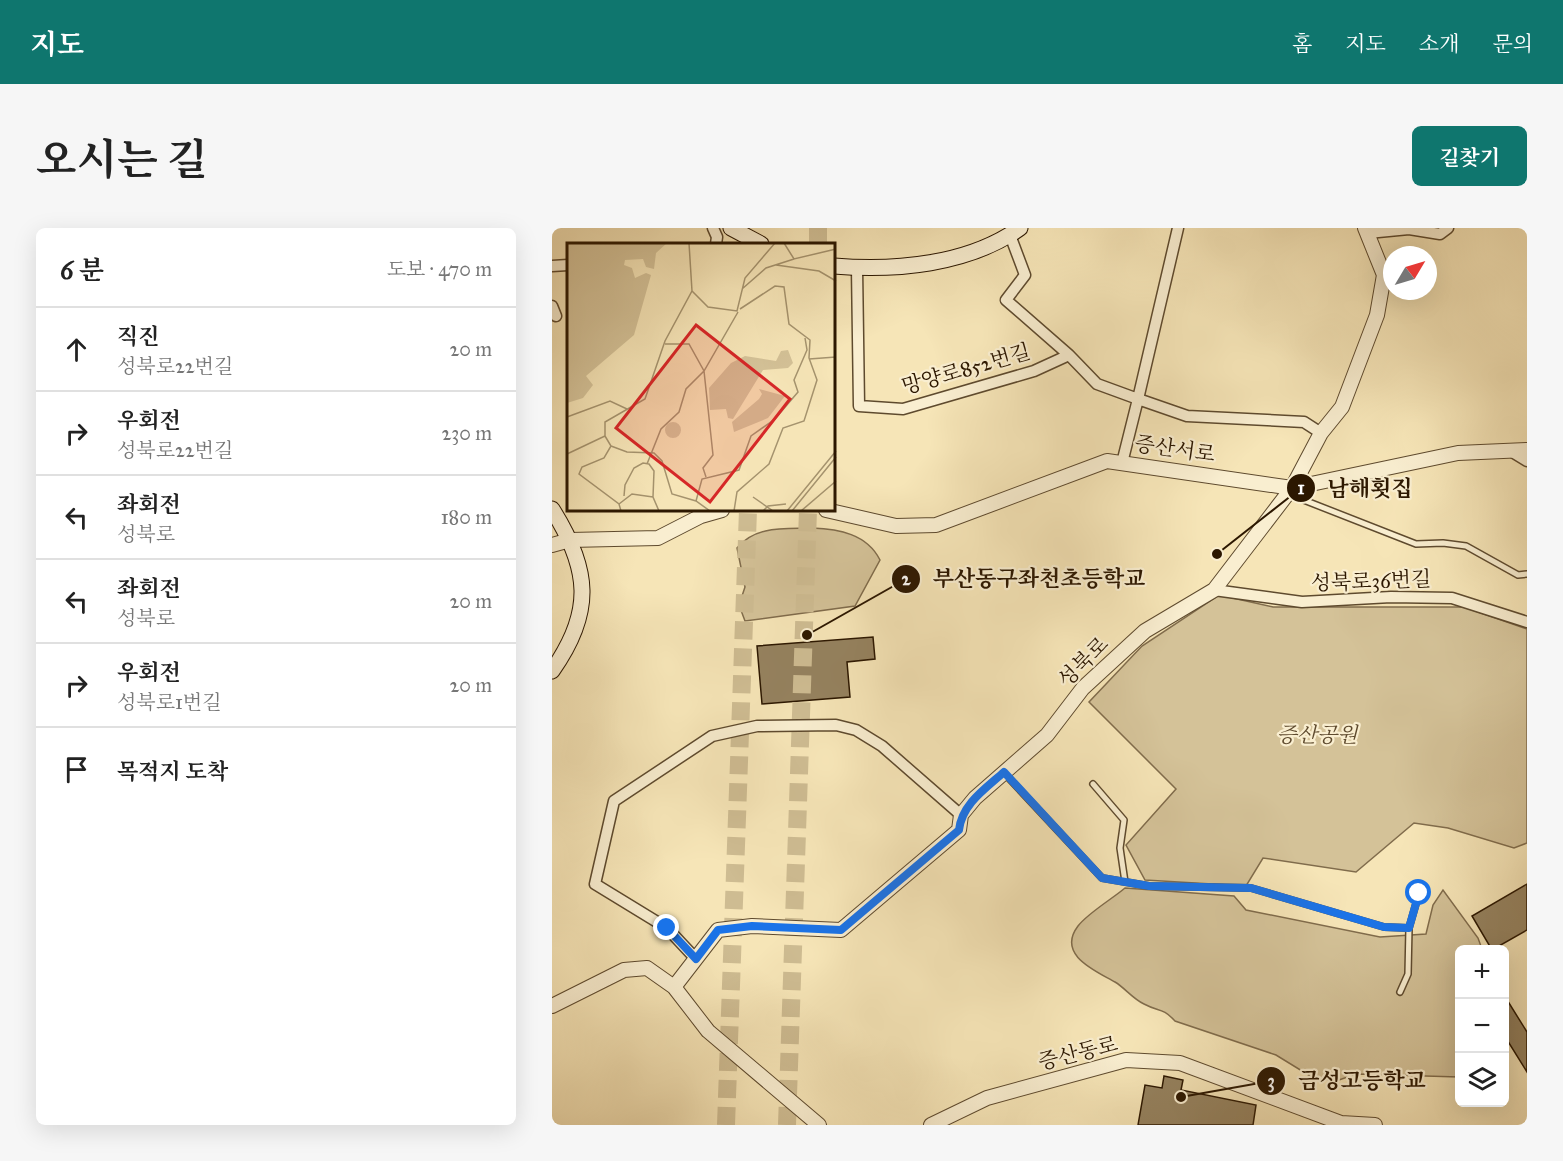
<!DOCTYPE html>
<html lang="ko">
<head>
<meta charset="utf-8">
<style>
	:root { --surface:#fff; --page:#f6f6f6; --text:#222; --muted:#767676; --line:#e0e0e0; --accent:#0f766e }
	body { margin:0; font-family:"IM FELL Great Primer","Noto Serif KR",serif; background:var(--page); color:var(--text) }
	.controls { position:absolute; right:18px; bottom:18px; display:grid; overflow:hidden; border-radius:9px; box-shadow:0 6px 24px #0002 }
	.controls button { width:54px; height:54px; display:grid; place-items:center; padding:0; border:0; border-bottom:2px solid var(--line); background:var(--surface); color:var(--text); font:30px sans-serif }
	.compass { position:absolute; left:831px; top:18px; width:54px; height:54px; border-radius:50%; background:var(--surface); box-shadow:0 6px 24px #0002; rotate:52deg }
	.stop { position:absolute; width:18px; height:18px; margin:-14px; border:4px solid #1a73e8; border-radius:50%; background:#fff }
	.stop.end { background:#1a73e8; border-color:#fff; box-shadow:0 2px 6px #0008 }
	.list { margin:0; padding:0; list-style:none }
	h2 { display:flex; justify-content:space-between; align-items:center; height:78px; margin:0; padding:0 24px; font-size:26px }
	h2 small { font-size:20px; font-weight:400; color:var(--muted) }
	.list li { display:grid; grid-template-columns:39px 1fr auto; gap:18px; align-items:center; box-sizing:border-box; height:84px; padding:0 24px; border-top:2px solid var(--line) }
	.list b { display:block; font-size:22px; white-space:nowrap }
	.list p { margin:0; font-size:20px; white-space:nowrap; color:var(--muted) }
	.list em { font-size:20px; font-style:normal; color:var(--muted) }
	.icon { flex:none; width:33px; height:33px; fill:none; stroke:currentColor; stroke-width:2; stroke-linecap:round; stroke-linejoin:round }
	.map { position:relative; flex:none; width:975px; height:897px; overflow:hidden; border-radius:9px }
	header { display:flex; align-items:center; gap:36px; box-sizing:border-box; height:84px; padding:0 30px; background:var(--accent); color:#fff }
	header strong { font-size:28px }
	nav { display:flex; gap:33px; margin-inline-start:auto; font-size:21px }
	.intro { display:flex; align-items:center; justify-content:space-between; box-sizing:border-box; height:144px; padding:0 36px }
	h1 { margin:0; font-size:42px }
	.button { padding:15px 27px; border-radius:9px; background:var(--accent); color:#fff; font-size:21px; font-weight:700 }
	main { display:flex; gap:36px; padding:0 36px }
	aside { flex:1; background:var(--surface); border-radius:9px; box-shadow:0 6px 24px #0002 }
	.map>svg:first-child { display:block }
</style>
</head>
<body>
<header>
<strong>지도</strong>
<nav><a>홈</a><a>지도</a><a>소개</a><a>문의</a></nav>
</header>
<div class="intro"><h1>오시는 길</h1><a class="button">길찾기</a></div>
<main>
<aside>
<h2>6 분<small>도보 · 470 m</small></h2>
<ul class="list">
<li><svg class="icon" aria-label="ahead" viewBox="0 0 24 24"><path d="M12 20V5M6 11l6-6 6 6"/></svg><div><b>직진</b><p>성북로22번길</p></div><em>20 m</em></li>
<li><svg class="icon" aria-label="right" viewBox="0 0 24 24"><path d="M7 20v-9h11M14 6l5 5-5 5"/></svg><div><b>우회전</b><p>성북로22번길</p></div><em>230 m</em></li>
<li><svg class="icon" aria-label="left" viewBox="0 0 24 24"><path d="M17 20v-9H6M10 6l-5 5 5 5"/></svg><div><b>좌회전</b><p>성북로</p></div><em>180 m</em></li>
<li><svg class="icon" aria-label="left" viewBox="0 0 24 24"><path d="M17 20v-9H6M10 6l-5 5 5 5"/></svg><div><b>좌회전</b><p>성북로</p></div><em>20 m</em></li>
<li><svg class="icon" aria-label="right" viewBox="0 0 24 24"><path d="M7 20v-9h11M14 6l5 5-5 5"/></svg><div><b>우회전</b><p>성북로1번길</p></div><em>20 m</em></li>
<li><svg class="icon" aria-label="arrive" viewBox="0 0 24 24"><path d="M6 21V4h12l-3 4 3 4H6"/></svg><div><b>목적지 도착</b></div></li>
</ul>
</aside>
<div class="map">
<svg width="975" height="897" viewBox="0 0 975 897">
	<rect width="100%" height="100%" fill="#f6e5b7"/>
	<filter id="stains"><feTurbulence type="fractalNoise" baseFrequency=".00333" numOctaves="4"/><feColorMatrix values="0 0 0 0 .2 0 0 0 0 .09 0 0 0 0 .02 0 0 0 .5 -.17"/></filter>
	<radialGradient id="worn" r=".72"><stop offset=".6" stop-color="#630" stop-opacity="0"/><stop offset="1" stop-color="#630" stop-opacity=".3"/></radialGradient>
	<path fill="#d4c298" stroke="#806c4c" stroke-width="1.5" d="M260,300C287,301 315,306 328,332L303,378L193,393L187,377L193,359L185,320C204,297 233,301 260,300Z
		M667,367L721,379H912L975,401V615L962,620L896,600L862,595L804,644L711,630L694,658L593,652L574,617L624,561L537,474L590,418Z
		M573,660L682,668L694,682L828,709L874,706L881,677L891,662L926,710L930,721L908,722L907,849L804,846L787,852L763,851L724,827L623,793C610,779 607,784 592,776C581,771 573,760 563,754C544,743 504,727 526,698C536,685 560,671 573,660Z"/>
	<path fill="#95825f" stroke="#2c1700" stroke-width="1.5" d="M321,409L323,431L295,434L298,469L210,476L205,418Z
		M975,656V702L940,722L920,688Z
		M952,767L975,804V844L952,807Z
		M612,848L631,852L629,862L704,877L701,897H586L593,857L610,860Z"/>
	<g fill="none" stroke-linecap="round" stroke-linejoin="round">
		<path stroke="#cebc92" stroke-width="18" stroke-dasharray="18 9" stroke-linecap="butt" d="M266,16V0
			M174,897L196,282
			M235,897L256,282"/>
		<g stroke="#5e4a2e" stroke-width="8">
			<path id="service" d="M741,261L744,269L864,316L891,315L914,318L966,347L975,346
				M453,546L550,650L597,658L699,660L832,699L857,700L867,665
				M541,556L572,592L568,620L573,654
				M848,764L856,746L857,700"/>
		</g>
		<g stroke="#5e4a2e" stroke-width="13">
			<path id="minor" d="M161,0L165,9L164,16
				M626,0L586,171L635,188L752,194L769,205
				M816,5L857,1L888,6L896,0
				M458,7L473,47L454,72L517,127
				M0,38L16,37
				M305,40L307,178L351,181L482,143L517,127L545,156L586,171L570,235
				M0,78L4,88
				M957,222L975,233
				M662,362L750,374L839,369L900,370L975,394
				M144,731L115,700L43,656L62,573L160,508L205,498L284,497L304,502L330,518L409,587"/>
		</g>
		<g stroke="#5e4a2e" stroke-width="16">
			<path id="tertiary" d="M274,282L344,298L384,297L555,233L740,260L906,225L975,222
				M0,317L18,312L106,310L149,288L170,282
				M122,759L166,702L200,698L289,702L407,602L409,587L423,570L495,507L531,460L593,403L662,362L740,260L769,205L790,179L825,87L832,47L813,0
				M0,778L72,742L95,740L122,759L156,803L267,897
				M379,897L435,870L574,832L628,835L789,895L823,897"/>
		</g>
		<g stroke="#2c1700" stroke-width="17">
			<path id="secondary" d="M179,0L209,16
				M282,38C343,43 416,37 468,0
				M0,281C38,341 42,384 0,443"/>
		</g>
		<use href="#service" stroke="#f9eed0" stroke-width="5"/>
		<use href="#minor" stroke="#f9eed0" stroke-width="10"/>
		<use href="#tertiary" stroke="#f9eed0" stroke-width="14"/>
		<use href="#secondary" stroke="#f9eed0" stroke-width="15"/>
	</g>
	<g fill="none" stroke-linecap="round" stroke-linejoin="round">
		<path stroke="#1a73e8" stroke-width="8" d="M115,700L144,731L166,702L200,698L289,702L407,602C410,576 433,561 452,544L550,650L597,658L699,660L832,699L857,700L867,665"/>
	</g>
	<g text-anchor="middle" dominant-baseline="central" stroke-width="4.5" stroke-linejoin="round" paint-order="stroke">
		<g font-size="21" fill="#2c1700" stroke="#f9eed0">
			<text transform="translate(414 141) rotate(-16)">망양로852번길</text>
			<text transform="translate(623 221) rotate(8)">증산서로</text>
			<text transform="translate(819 353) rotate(-2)">성북로36번길</text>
			<text transform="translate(531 434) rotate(-45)">성북로</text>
			<text transform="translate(526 825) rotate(-14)">증산동로</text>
		</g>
		<g font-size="21" font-style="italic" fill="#5e4a2e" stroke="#f9eed0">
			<text x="765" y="507">증산공원</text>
		</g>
	</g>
	<g transform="translate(15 15)">
		<rect width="268" height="268" fill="#f6e5b7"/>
		<path d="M0,0H100L89,10L87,26L79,24L76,16L58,17L57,22L65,25L68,35L79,30L84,32L67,92L19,133L26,142L16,155L0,160ZM221,107L226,120L221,125L196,127L166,176L161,175L159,166L143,167L142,145L164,120L178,113L209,118L214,108ZM192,146L218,153L201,175L167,189L165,179L192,156L195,151ZM98 187a8 8 0 1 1 16 0a8 8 0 1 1-16 0Z" fill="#d4c298"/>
		<path fill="none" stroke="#a5936e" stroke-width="1.5" d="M122,0L125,48M217,0L227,16L269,6M209,22L252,28L269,38M175,46L199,25L227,16M98,101H122L137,128L146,212L136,225L139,234M242,116L269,114M0,174L43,158L60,166M38,193L44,203L37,215L15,224L12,231L52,261L54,268M44,203L60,209L87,210L95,218L105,251L129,258L143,268M0,211L38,193V179L78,156L98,98L125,48L141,64L170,68L178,35L208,0M80,221L94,186L112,169L119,146L137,128L171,69M57,253L58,242L67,225L76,220L82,221L87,228L86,254L92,268M186,254L206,268M129,258L135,236L172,227L184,193L208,176L231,149L227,137L240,107L238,95M52,261L65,251L86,254M167,268L170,249L202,221L216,185L237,178L250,137L242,115L243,97L222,81L217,44L208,43L173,66M196,268L201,263L219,261M220,268L269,208M225,268L269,214M234,268L269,238"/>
		<path fill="#d62828" fill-opacity="0.15" stroke="#d62828" stroke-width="3" d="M129,82L223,156L143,259L49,185Z"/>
		<rect width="268" height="268" fill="none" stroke="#2c1700" stroke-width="3"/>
	</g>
	<path fill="none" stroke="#2c1700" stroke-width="2" d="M665 326L749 260M255 407L354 351M629 869L719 853"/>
	<g fill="#2c1700" stroke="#f9eed0" stroke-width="2">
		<circle cx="665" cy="326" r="6"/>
		<circle cx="255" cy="407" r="6"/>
		<circle cx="629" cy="869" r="6"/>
		<circle cx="749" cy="260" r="15"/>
		<circle cx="354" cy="351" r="15"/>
		<circle cx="719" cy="853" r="15"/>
	</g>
	<g font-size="18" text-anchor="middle" font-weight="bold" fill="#fff">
		<text x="749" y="266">1</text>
		<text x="354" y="357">2</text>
		<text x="719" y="859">3</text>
	</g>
	<g font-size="22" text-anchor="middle" font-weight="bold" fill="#2c1700" stroke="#f9eed0" stroke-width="4.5" stroke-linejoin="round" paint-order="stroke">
		<text x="818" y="268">남해횟집</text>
		<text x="487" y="358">부산동구좌천초등학교</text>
		<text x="810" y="860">금성고등학교</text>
	</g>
	<rect width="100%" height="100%" filter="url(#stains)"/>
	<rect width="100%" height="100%" fill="url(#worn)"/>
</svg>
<div class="controls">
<button>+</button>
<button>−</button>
<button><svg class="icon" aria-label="layers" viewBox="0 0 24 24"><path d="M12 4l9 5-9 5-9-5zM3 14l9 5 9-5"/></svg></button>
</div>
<svg class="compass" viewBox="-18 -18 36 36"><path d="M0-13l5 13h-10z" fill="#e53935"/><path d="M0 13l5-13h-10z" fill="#767676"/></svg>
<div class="stop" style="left:867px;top:665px"></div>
<div class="stop end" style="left:115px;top:700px"></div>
</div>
</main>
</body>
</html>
